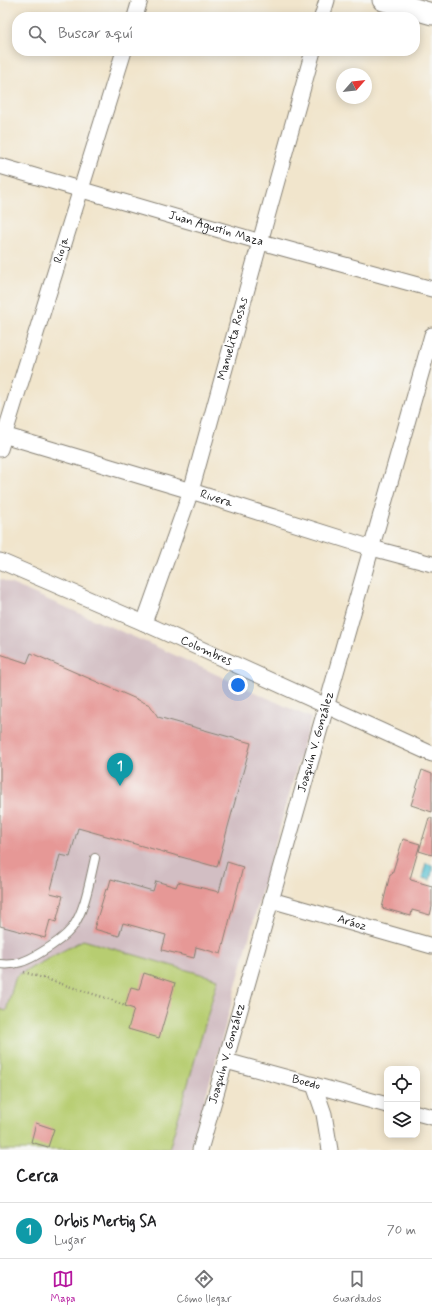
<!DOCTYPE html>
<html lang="es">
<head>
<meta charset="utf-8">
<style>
	:root { --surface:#fff; --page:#f6f6f6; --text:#202124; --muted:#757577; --line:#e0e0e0; --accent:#b5179e }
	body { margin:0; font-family:Mynerve,sans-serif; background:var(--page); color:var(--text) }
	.controls { position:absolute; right:12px; bottom:12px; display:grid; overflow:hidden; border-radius:8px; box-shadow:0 2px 10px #0003 }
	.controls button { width:36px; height:36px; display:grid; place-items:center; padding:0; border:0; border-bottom:1px solid var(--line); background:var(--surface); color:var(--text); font:20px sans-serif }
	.compass { position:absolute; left:336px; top:68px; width:36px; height:36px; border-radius:50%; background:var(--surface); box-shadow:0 2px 10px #0003; rotate:62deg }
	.you { position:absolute; left:238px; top:685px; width:14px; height:14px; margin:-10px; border:3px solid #fff; border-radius:50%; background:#1a73e8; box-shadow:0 0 0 6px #1a73e833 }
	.badge { display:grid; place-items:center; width:26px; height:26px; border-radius:50%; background:var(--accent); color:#fff; font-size:13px; font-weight:700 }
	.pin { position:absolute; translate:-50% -33px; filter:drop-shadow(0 1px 2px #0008) }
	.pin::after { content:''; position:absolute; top:21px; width:14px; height:12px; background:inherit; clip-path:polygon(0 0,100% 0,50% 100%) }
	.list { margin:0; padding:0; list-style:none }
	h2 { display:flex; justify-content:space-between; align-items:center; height:52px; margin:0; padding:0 16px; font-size:17px }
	h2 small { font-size:13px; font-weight:400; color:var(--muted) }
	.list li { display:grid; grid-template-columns:26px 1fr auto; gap:12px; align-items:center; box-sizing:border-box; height:56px; padding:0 16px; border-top:1px solid var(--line) }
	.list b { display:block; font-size:15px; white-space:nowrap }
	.list p { margin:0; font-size:13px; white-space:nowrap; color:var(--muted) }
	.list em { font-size:13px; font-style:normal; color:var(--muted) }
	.icon { flex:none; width:22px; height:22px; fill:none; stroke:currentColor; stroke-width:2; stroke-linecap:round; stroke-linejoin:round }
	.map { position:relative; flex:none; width:432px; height:1150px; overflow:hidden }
	.search { position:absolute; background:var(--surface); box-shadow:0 2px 10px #0003; left:12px; right:12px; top:12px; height:44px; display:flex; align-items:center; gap:10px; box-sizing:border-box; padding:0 14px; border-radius:16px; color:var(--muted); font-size:15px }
	.sheet { height:108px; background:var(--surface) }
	nav { display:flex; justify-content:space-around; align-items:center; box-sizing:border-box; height:56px; border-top:1px solid var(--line); background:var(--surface); font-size:11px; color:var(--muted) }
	nav a { display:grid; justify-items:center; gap:2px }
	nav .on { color:var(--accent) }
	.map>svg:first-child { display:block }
</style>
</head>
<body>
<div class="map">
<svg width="432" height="1150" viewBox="0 0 432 1150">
	<rect width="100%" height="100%" fill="#f6f6f2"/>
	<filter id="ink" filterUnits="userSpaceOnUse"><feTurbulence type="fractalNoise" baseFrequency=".025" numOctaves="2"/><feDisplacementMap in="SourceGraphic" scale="8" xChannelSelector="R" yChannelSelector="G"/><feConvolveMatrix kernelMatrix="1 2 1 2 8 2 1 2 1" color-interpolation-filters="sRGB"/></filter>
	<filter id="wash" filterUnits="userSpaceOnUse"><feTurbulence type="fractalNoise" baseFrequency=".012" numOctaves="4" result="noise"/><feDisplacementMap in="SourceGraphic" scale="16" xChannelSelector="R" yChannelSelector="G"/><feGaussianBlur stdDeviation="0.9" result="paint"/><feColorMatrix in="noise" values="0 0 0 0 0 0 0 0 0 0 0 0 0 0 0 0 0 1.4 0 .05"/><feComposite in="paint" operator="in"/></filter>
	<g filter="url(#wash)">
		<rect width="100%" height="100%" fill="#f1e5cc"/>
		<path fill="#d2bec3" d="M0,579L157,647L311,718L260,897L217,1057L190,1150H0Z"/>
		<path fill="#b7cd71" stroke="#6a7446" d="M83,940L218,979L169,1150H0V1009L6,1011L16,976Z"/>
		<path fill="#56c0d2" stroke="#396e77" d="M426,863L432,865V871L430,880L422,878Z"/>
		<g id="blocks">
			<path fill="#e69896" d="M31,653L150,705L158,717L251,743L217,867L78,828L70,857L60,855L50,893L63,896L56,922L50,920L45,938L0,926V654L27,663Z
				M422,770L432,774V812L411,805Z
				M429,818H432V855L419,851Z
				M403,839L420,844L410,879L411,880L432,886V907L430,915L412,910L411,916L382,908L390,874H392Z
				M227,862L243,867L221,954L196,947L194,958L162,950L166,935L123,923L119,936L94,929L106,889L108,890L111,879L153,891L156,881L176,887L178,882L219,892Z
				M144,973L175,983L159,1038L128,1029L134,1009L125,1006L131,987L139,989Z
				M36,1123L54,1129L48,1147L31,1142Z"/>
		</g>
	</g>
	<g filter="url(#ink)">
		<use href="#blocks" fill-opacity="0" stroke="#868074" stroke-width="1"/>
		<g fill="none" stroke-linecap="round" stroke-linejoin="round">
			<g stroke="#868074" stroke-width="10">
				<path id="lane" d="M0,964C15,966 27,961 40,953C52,946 64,938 72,928C85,911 90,879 95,858"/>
			</g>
			<g stroke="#868074" stroke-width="17">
				<g id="street">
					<path d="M135,17L140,0"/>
					<path d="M322,17L327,0"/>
					<path id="s1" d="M0,166L261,242L432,289"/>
					<path id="s2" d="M0,434L191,491L372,548L432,564"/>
					<path id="s3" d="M0,449L124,51"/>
					<path id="s4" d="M0,561L144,623L432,754"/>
					<path id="s5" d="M144,623L191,491L313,51"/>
					<path id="s6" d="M271,900L432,946"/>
					<path id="s7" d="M226,1061L387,1105"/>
					<path d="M314,1085L324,1114L330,1150"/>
					<path d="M417,1113L432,1117"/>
					<path id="s8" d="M200,1150L432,335"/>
				</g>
			</g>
			<g stroke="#868074" stroke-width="23">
				<path id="secondary" d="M383,0L432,14"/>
			</g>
			<path stroke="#868074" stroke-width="2.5" stroke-dasharray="1 3" stroke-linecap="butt" d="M24,972L112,1000L125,1006"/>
			<use href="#lane" stroke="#fff" stroke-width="8"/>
			<use href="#street" stroke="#fff" stroke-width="15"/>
			<use href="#secondary" stroke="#fff" stroke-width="21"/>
		</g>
	</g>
	<g text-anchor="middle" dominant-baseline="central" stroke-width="3" stroke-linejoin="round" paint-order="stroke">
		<g font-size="12" fill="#1c1c1c" stroke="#f6f6f2">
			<text stroke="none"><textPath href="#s1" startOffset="225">Juan Agustín Maza</textPath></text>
			<text stroke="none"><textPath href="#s3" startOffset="208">Rioja</textPath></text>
			<text stroke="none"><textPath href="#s5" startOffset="298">Manuelita Rosas</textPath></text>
			<text stroke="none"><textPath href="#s2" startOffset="226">Rivera</textPath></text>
			<text stroke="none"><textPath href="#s4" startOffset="225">Colombres</textPath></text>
			<text stroke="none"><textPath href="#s8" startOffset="424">Joaquín V. González</textPath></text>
			<text stroke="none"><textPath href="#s6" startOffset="84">Aráoz</textPath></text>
			<text stroke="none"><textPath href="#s8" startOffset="100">Joaquín V. González</textPath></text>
			<text stroke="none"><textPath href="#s7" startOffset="83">Boedo</textPath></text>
		</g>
	</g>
</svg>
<div class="controls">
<button><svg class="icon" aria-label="locate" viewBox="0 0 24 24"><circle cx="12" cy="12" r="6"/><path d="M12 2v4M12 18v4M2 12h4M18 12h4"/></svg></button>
<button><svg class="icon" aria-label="layers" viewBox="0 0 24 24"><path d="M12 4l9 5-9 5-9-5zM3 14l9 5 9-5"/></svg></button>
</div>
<svg class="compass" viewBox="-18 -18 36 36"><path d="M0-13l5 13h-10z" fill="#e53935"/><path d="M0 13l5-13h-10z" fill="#757577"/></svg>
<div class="you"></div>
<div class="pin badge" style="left:120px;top:786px;background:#0f9aa8">1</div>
<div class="search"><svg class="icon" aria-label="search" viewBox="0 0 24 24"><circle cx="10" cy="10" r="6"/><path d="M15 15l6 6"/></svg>Buscar aquí</div>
</div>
<section class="sheet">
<h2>Cerca<small></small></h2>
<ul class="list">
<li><span class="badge" style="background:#0f9aa8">1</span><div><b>Orbis Mertig SA</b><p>Lugar</p></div><em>70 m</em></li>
</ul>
</section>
<nav>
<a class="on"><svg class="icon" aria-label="map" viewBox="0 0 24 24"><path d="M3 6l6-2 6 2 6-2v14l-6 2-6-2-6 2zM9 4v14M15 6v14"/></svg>Mapa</a>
<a><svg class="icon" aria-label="directions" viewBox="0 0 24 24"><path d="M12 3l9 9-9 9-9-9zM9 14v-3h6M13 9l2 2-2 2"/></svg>Cómo llegar</a>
<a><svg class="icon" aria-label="saved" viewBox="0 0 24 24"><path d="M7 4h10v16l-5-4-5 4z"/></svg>Guardados</a>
</nav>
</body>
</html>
